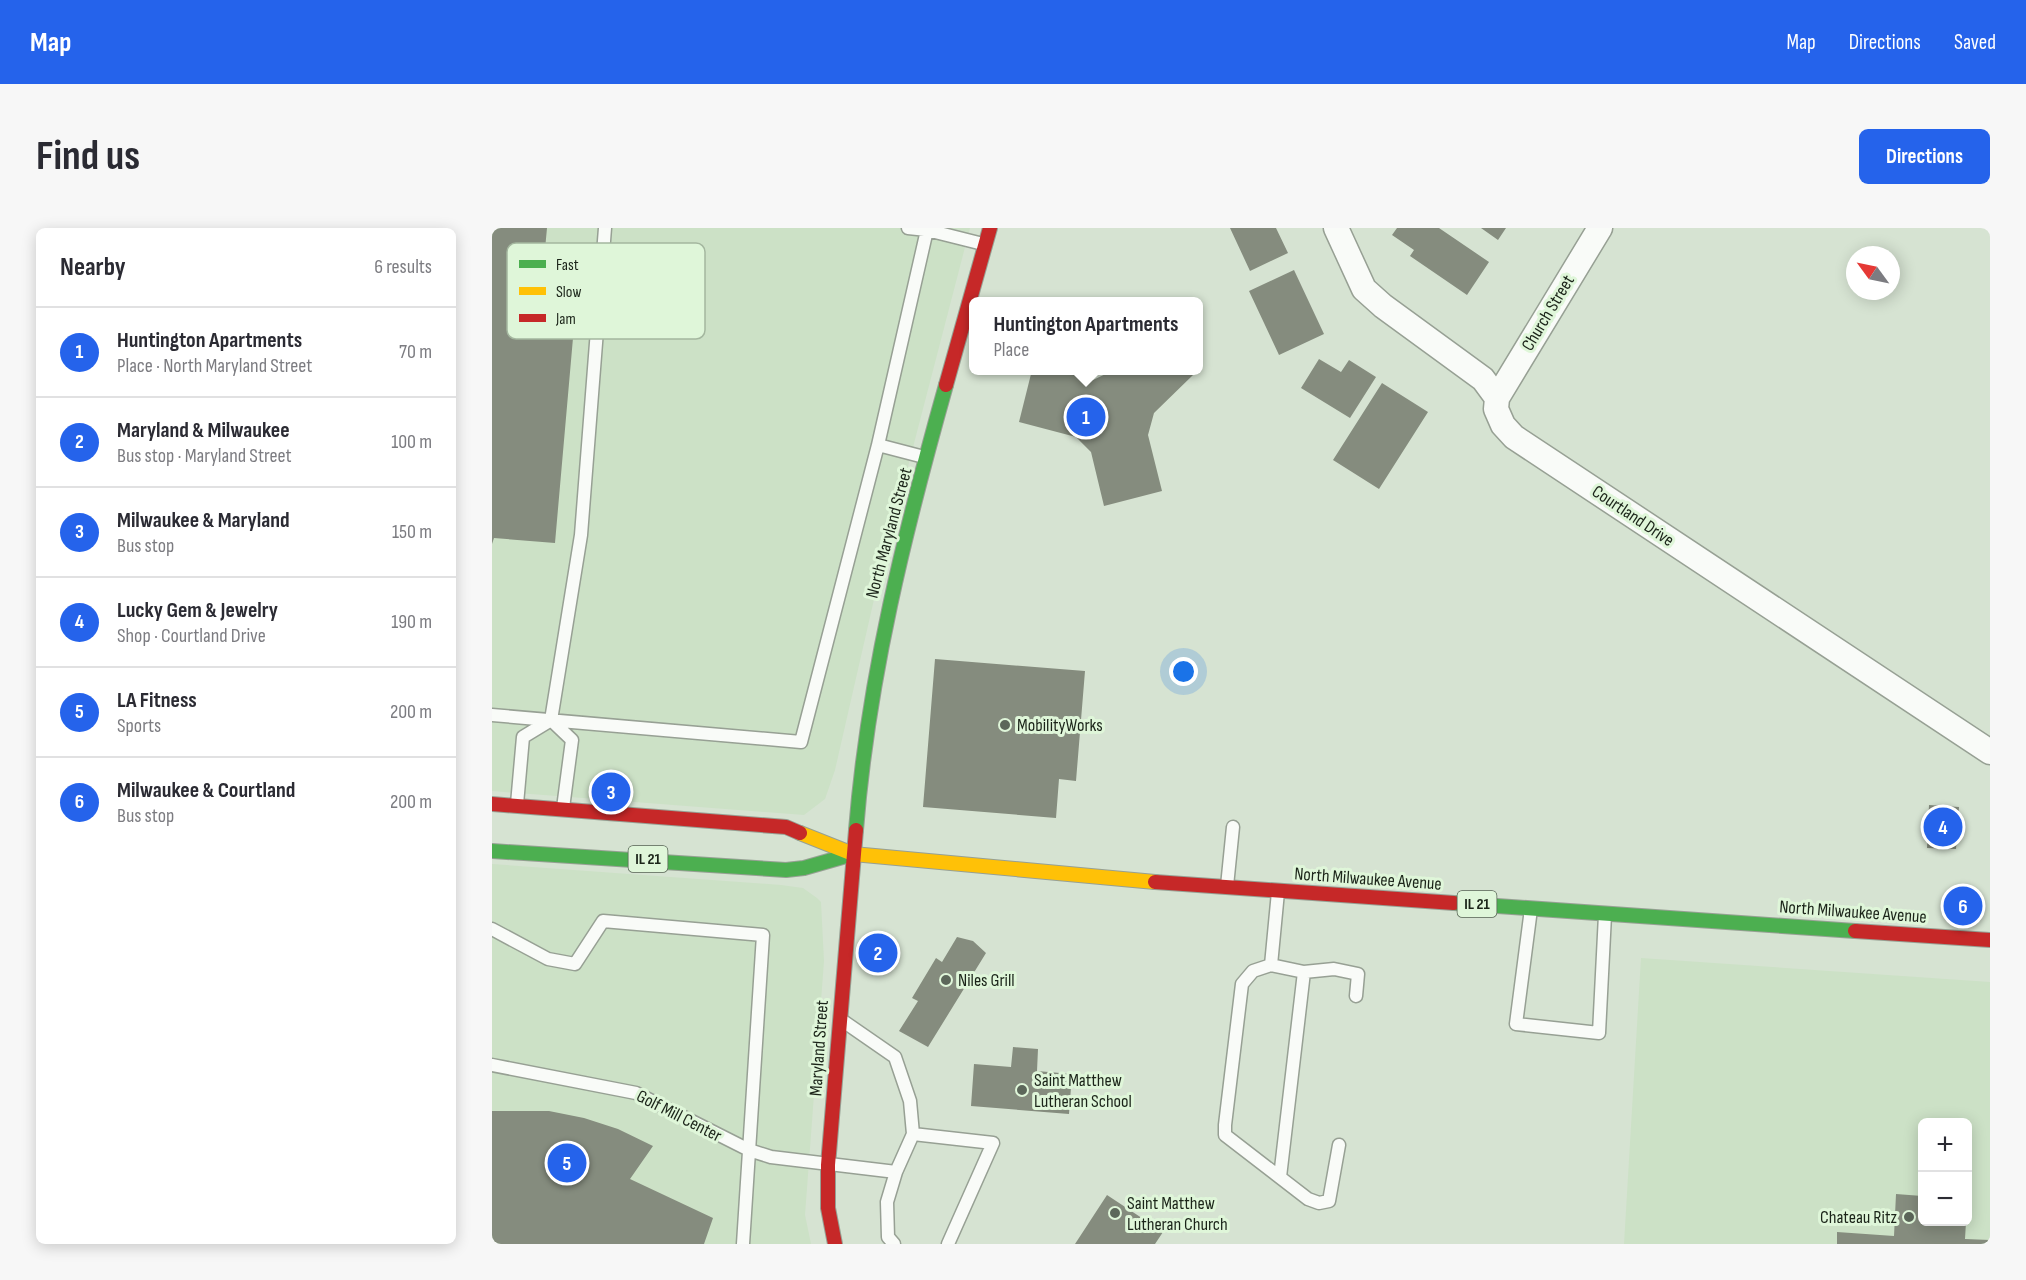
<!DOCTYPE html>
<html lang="en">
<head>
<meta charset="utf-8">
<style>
	:root { --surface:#fff; --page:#f7f7f7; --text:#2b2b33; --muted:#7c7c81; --line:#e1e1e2; --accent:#2563eb }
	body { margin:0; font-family:"Sofia Sans Condensed",sans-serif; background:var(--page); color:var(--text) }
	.controls { position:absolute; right:18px; bottom:18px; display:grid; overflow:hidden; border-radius:9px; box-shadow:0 3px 15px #0003 }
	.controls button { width:54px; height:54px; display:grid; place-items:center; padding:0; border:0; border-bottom:2px solid var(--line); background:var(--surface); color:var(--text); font:30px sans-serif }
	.compass { position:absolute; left:1354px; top:18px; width:54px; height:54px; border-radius:50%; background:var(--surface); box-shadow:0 3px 15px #0003; rotate:303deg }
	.you { position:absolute; left:692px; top:444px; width:21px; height:21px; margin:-15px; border:4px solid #fff; border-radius:50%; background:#1a73e8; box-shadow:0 0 0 9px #1a73e833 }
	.badge { display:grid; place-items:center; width:39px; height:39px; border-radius:50%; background:var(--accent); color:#fff; font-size:20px; font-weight:700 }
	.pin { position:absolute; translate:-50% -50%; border:3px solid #fff; box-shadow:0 2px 6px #0006 }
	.popup { position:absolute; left:477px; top:69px; width:234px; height:78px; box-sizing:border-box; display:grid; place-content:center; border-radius:9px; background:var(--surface); filter:drop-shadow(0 2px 4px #0005); font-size:20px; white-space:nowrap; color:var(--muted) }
	.popup b { font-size:22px; color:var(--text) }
	.popup::after { content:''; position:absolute; left:50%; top:100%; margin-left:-12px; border:12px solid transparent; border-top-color:var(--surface) }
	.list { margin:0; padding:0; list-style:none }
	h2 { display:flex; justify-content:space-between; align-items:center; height:78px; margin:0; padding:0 24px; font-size:26px }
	h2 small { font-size:20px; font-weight:400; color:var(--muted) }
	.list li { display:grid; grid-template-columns:39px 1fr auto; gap:18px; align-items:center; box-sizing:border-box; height:90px; padding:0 24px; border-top:2px solid var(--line) }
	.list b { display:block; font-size:22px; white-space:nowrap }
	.list p { margin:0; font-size:20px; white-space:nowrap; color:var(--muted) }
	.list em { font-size:20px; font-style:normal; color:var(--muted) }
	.map { position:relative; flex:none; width:1498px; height:1016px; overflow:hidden; border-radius:9px }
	header { display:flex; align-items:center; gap:36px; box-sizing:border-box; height:84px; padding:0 30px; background:var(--accent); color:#fff }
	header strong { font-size:28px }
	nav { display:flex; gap:33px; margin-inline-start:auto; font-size:21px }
	.intro { display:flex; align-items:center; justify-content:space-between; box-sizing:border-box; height:144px; padding:0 36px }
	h1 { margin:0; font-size:42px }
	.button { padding:15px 27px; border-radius:9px; background:var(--accent); color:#fff; font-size:21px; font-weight:700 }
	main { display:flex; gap:36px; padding:0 36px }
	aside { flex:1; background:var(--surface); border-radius:9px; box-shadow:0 3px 15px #0003 }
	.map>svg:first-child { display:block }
</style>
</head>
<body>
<header>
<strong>Map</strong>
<nav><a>Map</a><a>Directions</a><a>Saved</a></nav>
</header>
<div class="intro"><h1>Find us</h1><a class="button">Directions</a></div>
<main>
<aside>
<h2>Nearby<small>6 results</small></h2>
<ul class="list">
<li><span class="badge">1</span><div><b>Huntington Apartments</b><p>Place · North Maryland Street</p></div><em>70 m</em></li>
<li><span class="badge">2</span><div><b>Maryland &amp; Milwaukee</b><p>Bus stop · Maryland Street</p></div><em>100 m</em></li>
<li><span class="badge">3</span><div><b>Milwaukee &amp; Maryland</b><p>Bus stop</p></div><em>150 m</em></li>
<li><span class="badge">4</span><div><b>Lucky Gem &amp; Jewelry</b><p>Shop · Courtland Drive</p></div><em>190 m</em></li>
<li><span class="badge">5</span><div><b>LA Fitness</b><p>Sports</p></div><em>200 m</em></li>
<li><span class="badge">6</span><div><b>Milwaukee &amp; Courtland</b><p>Bus stop</p></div><em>200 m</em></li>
</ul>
</aside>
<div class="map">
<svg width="1498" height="1016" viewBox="0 0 1498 1016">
	<rect width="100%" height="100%" fill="#d6e3d2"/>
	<path fill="#cce1c6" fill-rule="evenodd" d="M0,0H478L386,354L343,542L333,571L312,587L0,563Z
		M0,636L289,657L311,660L325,670L329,674L332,733L313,987L319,1016H0Z
		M1149,730L1498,754V1016H1132ZM1430,894H1476V994H1430Z"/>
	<path fill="#858c7e" d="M0,0H55L45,107L81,110L63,315L2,310L0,316Z
		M738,0H784L796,25L758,43Z
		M905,0H947L997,34L975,67L918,28L922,22L900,7Z
		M989,0H1014L1006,12Z
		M802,42L832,106L787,127L757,63Z
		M827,131L849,144L857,132L884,149L858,190L809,160Z
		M540,142H565L601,152L622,142H696L701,147L662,185L656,207L670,263L612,278L599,224L584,209L527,194Z
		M890,155L936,184L887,261L841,232Z
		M443,431L593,443L584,553L567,551L564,590L431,579Z
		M1437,577L1467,579L1464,621L1435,620Z
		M465,709L481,713L494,725L436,819L407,803L426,773L420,770L444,730L450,734Z
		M521,819L546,821L545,843L580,846L577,886L479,878L482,836L519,839Z
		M0,883H57L92,890L126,901L161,918L138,951L221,990L212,1016H0Z
		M1404,966L1430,968V994H1474L1473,1011L1498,1012V1016H1345V1004L1402,1008Z
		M615,967L671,1004L663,1016H583Z"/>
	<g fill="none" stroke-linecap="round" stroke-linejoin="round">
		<g stroke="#97a094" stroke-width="15">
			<path id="lane" d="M416,0L435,2L491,16
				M386,217L432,229
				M0,487L309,514L386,217L435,2
				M59,492L80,512L71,580
				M25,576L31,509L59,492L89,307L113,0
				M735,658L741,599
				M1039,681L1024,796L1107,805L1113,687
				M0,701L56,731L83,736L111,693L271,707L251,1016
				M779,737L786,664
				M351,793L403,829L418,873L421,906L404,944L395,974L396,1009L402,1016
				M0,837L144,865L257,922L279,929L404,944
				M421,906L501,915L456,1016
				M847,917L837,973L827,975L816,971L733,907V897L750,756L761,743L779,737L812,744L842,741L866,746L864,768
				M788,949L812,744"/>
		</g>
		<g stroke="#97a094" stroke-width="27">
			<path id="street" d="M844,0L872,61L891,78L991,151L1005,170L1004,181L1011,197L1022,209L1498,524
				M1005,170L1108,0"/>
		</g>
		<g stroke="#97a094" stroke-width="16">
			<path id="fast" d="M364,602C376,450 413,303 454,157
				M0,623L294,642L312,640L361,626
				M962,675L1363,703"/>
		</g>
		<g stroke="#97a094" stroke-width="16">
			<path id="slow" d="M308,605L361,626L663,654"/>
		</g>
		<g stroke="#97a094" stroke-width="16">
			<path id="jam" d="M454,157L498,0
				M0,576L294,599L308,605
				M663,654L962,675
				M1363,703L1498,712
				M343,1016L336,980V937L364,602"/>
		</g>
		<use href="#lane" stroke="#f9fbf8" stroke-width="12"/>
		<use href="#street" stroke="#f9fbf8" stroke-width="24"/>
		<use href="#fast" stroke="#4caf50" stroke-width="14"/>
		<use href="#slow" stroke="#ffc107" stroke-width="14"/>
		<use href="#jam" stroke="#c62828" stroke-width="14"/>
	</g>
	<g fill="#5c675a" stroke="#dff6d9" stroke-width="2">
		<circle cx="513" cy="497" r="6"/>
		<circle cx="454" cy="752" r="6"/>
		<circle cx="530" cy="862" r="6"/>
		<circle cx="623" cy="985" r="6"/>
		<circle cx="1417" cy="989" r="6"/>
	</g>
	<g text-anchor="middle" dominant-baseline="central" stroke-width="6" stroke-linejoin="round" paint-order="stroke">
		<g fill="#dff6d9" stroke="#566353" stroke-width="1.5">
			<rect x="136.5" y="618" width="39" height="26" rx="4.5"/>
			<rect x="965.5" y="663" width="39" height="26" rx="4.5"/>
		</g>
		<g font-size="16" font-weight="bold" fill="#1b2419">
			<text x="156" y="631">IL 21</text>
			<text x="985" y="676">IL 21</text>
		</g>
		<g font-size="18" fill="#1b2419" stroke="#dff6d9">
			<text transform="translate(1056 85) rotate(-59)">Church Street</text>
			<text transform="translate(1141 288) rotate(34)">Courtland Drive</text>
			<text transform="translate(397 305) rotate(-75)">North Maryland Street</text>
			<text transform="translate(876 651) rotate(4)">North Milwaukee Avenue</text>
			<text transform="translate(1361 684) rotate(4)">North Milwaukee Avenue</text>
			<text transform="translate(327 820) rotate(-86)">Maryland Street</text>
			<text transform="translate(187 888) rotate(27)">Golf Mill Center</text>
		</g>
		<g font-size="18" fill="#1b2419" stroke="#dff6d9" text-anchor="start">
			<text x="525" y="497">MobilityWorks</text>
			<text x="466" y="752">Niles Grill</text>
			<text x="542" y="852">Saint Matthew<tspan x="542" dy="21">Lutheran School</tspan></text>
			<text x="635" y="975">Saint Matthew<tspan x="635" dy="21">Lutheran Church</tspan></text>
			<text x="1405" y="989" text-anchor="end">Chateau Ritz</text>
		</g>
	</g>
	<rect x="15" y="15" width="198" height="96" rx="9" fill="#dff6d9" stroke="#a4b79f" stroke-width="1.5"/>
	<rect x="27" y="32" width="27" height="8" fill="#4caf50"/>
	<rect x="27" y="59" width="27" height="8" fill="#ffc107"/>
	<rect x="27" y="86" width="27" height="8" fill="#c62828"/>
	<g font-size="16" fill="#1b2419">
		<text x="64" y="42">Fast</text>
		<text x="64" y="69">Slow</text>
		<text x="64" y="96">Jam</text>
	</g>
</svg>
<div class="controls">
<button>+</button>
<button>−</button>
</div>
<svg class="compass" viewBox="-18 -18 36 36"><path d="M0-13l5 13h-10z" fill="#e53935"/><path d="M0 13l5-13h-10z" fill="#7c7c81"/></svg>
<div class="you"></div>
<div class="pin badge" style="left:594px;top:189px">1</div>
<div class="popup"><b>Huntington Apartments</b>Place</div>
<div class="pin badge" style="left:386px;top:725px">2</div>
<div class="pin badge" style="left:119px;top:564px">3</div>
<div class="pin badge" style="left:1451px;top:599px">4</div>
<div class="pin badge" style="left:75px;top:935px">5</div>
<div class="pin badge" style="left:1471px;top:678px">6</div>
</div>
</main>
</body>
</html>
